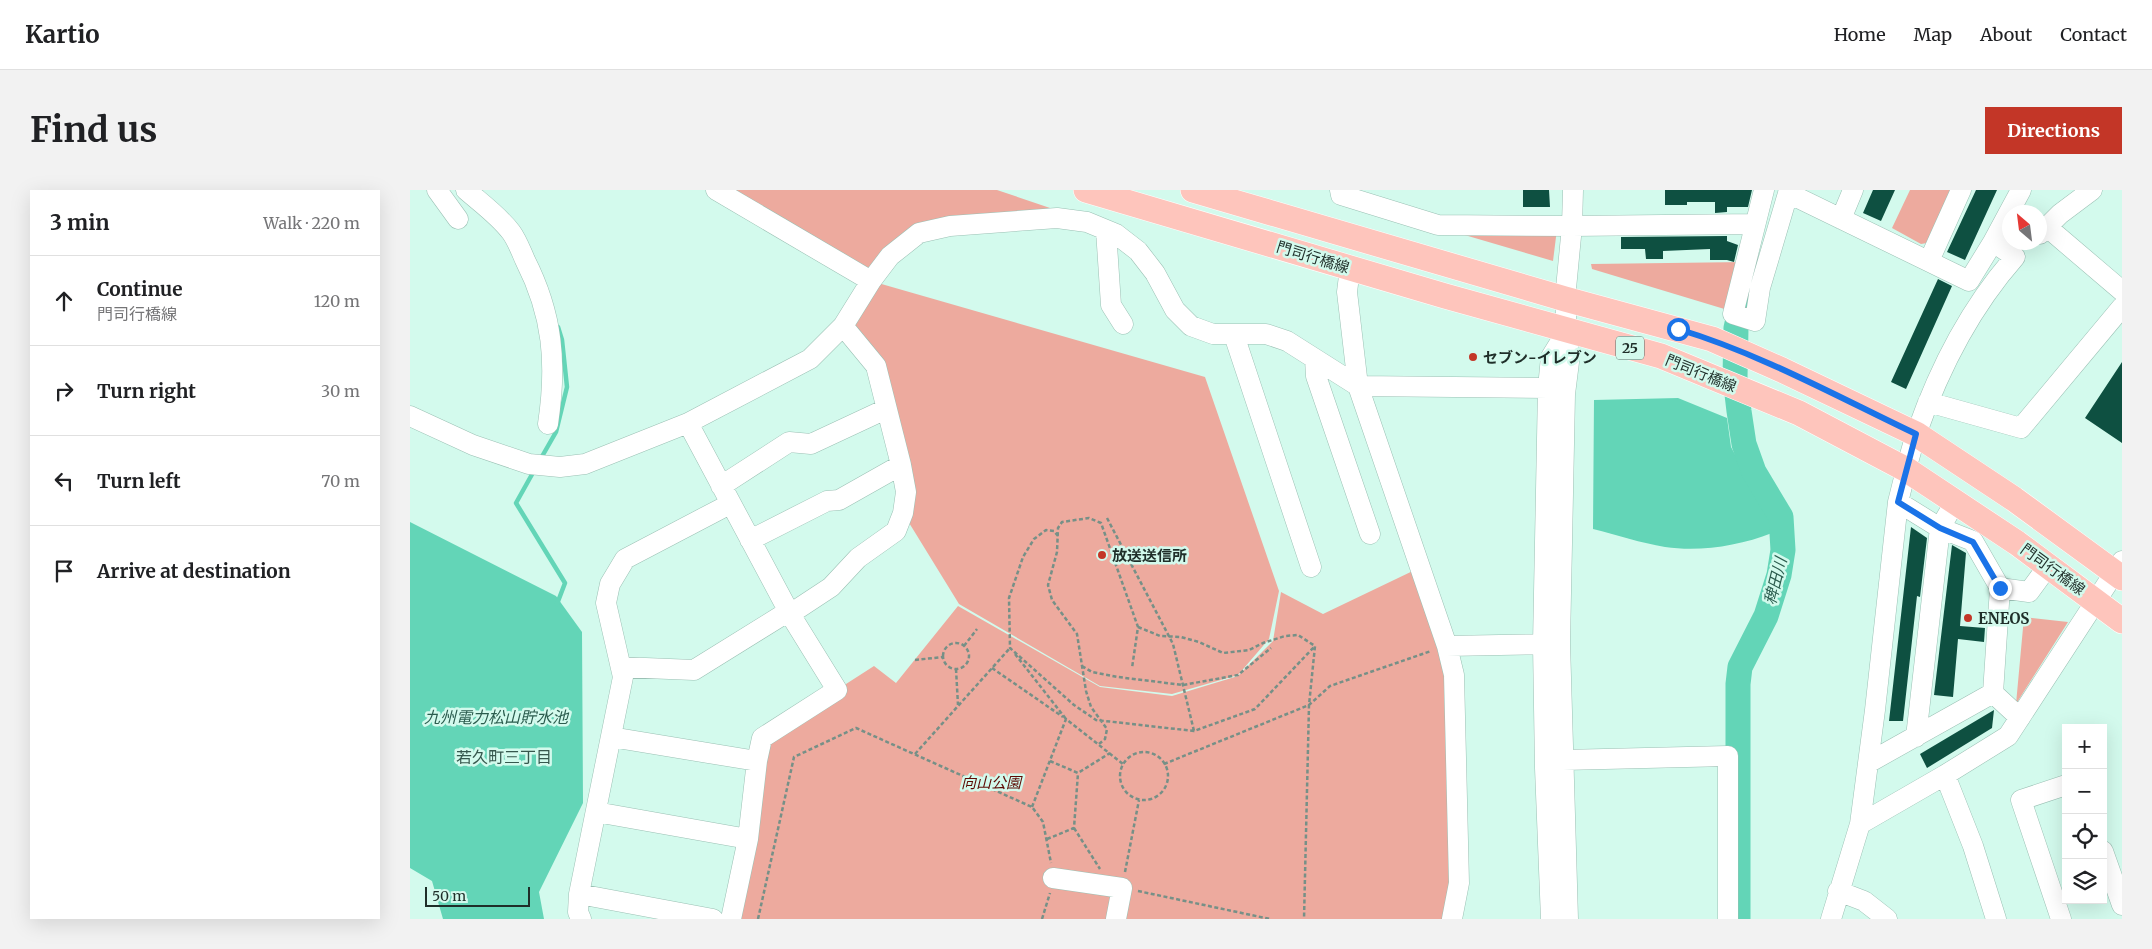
<!DOCTYPE html>
<html lang="en">
<head>
<meta charset="utf-8">
<style>
	:root { --surface:#fff; --page:#f2f2f2; --text:#202124; --muted:#757577; --line:#e0e0e0; --accent:#c33627 }
	body { margin:0; font-family:Merriweather,"Noto Sans JP",serif; background:var(--page); color:var(--text) }
	.controls { position:absolute; right:15px; bottom:15px; display:grid; overflow:hidden; border-radius:0px; box-shadow:0 5px 20px #0002 }
	.controls button { width:45px; height:45px; display:grid; place-items:center; padding:0; border:0; border-bottom:1px solid var(--line); background:var(--surface); color:var(--text); font:25px sans-serif }
	.compass { position:absolute; left:1592px; top:15px; width:45px; height:45px; border-radius:50%; background:var(--surface); box-shadow:0 5px 20px #0002; rotate:332deg }
	.scale { position:absolute; left:15px; bottom:12px; width:105px; box-sizing:border-box; padding-left:5px; border:2px solid #1f2e29; border-top:0; font-size:14px; line-height:18px; white-space:nowrap; color:#1f2e29; -webkit-text-stroke:4px #d3faed; paint-order:stroke }
	.stop { position:absolute; width:15px; height:15px; margin:-11px; border:4px solid #1a73e8; border-radius:50%; background:#fff }
	.stop.end { background:#1a73e8; border-color:#fff; box-shadow:0 1px 5px #0008 }
	.list { margin:0; padding:0; list-style:none }
	h2 { display:flex; justify-content:space-between; align-items:center; height:65px; margin:0; padding:0 20px; font-size:21px }
	h2 small { font-size:16px; font-weight:400; color:var(--muted) }
	.list li { display:grid; grid-template-columns:32px 1fr auto; gap:15px; align-items:center; box-sizing:border-box; height:90px; padding:0 20px; border-top:1px solid var(--line) }
	.list b { display:block; font-size:19px; white-space:nowrap }
	.list p { margin:0; font-size:16px; white-space:nowrap; color:var(--muted) }
	.list em { font-size:16px; font-style:normal; color:var(--muted) }
	.icon { flex:none; width:28px; height:28px; fill:none; stroke:currentColor; stroke-width:2; stroke-linecap:round; stroke-linejoin:round }
	.map { position:relative; flex:none; width:1712px; height:729px; overflow:hidden; border-radius:0px }
	header { display:flex; align-items:center; gap:30px; box-sizing:border-box; height:70px; padding:0 25px; background:var(--surface); border-bottom:1px solid var(--line) }
	header strong { font-size:24px }
	nav { display:flex; gap:28px; margin-inline-start:auto; font-size:18px }
	.intro { display:flex; align-items:center; justify-content:space-between; box-sizing:border-box; height:120px; padding:0 30px }
	h1 { margin:0; font-size:35px }
	.button { padding:12px 22px; border-radius:0px; background:var(--accent); color:#fff; font-size:18px; font-weight:700 }
	main { display:flex; gap:30px; padding:0 30px }
	aside { flex:1; background:var(--surface); border-radius:0px; box-shadow:0 5px 20px #0002 }
	.map>svg:first-child { display:block }
</style>
</head>
<body>
<header>
<strong>Kartio</strong>
<nav><a>Home</a><a>Map</a><a>About</a><a>Contact</a></nav>
</header>
<div class="intro"><h1>Find us</h1><a class="button">Directions</a></div>
<main>
<aside>
<h2>3 min<small>Walk · 220 m</small></h2>
<ul class="list">
<li><svg class="icon" aria-label="ahead" viewBox="0 0 24 24"><path d="M12 20V5M6 11l6-6 6 6"/></svg><div><b>Continue</b><p>門司行橋線</p></div><em>120 m</em></li>
<li><svg class="icon" aria-label="right" viewBox="0 0 24 24"><path d="M7 20v-9h11M14 6l5 5-5 5"/></svg><div><b>Turn right</b></div><em>30 m</em></li>
<li><svg class="icon" aria-label="left" viewBox="0 0 24 24"><path d="M17 20v-9H6M10 6l-5 5 5 5"/></svg><div><b>Turn left</b></div><em>70 m</em></li>
<li><svg class="icon" aria-label="arrive" viewBox="0 0 24 24"><path d="M6 21V4h12l-3 4 3 4H6"/></svg><div><b>Arrive at destination</b></div></li>
</ul>
</aside>
<div class="map">
<svg width="1712" height="729" viewBox="0 0 1712 729">
	<rect width="100%" height="100%" fill="#d3faed"/>
	<path fill="#edaa9e" d="M309,0H587L646,20L506,38L458,83Z
		M1500,0H1546L1523,52L1511,54L1482,38Z
		M1147,39L1143,71L1041,41Z
		M1335,72L1321,121L1182,79L1181,74Z
		M461,91L795,187L869,401L859,449L828,485L762,504L690,496L549,414L493,323L466,176L433,136Z
		M1009,378L1037,456L1042,729H321L352,548L464,476L486,493L548,416L690,497L762,506L828,486L863,451L871,402L913,424Z
		M1614,427L1658,432L1606,514Z"/>
	<path fill="#63d5b7" d="M1268,208L1317,228L1321,257L1336,285L1361,321L1362,343C1329,356 1290,362 1255,357C1231,353 1207,345 1183,339L1184,210Z
		M0,332L146,406L172,442L173,613L129,702L134,729H33L22,691L0,678Z"/>
	<g fill="none" stroke-linecap="round" stroke-linejoin="round">
		<path stroke="#63d5b7" stroke-width="4.5" d="M130,270L146,242L157,197L152,150L148,137
			M125,279L106,313L155,393L147,414"/>
		<path stroke="#63d5b7" stroke-width="25" d="M1328,729V494L1330,477L1356,426L1369,385L1373,360L1371,327L1344,282L1334,254L1329,221L1325,187L1326,138L1334,103"/>
	</g>
	<path fill="#0e5041" d="M1113,0H1139L1140,17H1113Z
		M1255,0H1342L1338,17H1317V22L1305,23V12H1277V15H1255Z
		M1463,0H1485L1471,31L1453,23Z
		M1566,0H1587L1555,70L1537,62Z
		M1317,46V51L1328,55L1324,72L1317,70H1300V59L1253,61V69H1236L1235,59H1211V47Z
		M1528,89L1542,96L1496,199L1481,192Z
		M1712,172V253L1675,228Z
		M1501,337L1517,348L1510,407L1507,406L1493,531H1479Z
		M1542,355L1556,363L1550,436L1575,438L1574,452L1548,449L1543,507L1524,505Z
		M1584,520L1582,538L1517,578L1510,564Z"/>
	<g fill="none" stroke-linecap="round" stroke-linejoin="round">
		<g stroke="#9bc0b4" stroke-width="21">
			<path id="minor" d="M27,0L48,29
				M56,0C71,13 89,26 101,42C107,50 111,61 115,70C143,125 147,173 138,234
				M306,0L461,91
				M930,0L931,5L1028,35L1162,36L1345,34
				M1354,0L1323,124L1345,131L1350,98L1379,0
				M1378,3L1559,91L1583,52
				M1431,29L1443,0
				M1637,37L1712,101
				M696,40L701,115L713,134
				M1630,44L1650,24L1682,0
				M1519,71L1551,0
				M940,78L937,102L948,196L1037,456L1044,485L1049,693L1042,729
				M824,145L901,377
				M905,169L906,186L960,344
				M1518,212L1611,238L1712,117
				M0,226L63,255L119,274L150,277L175,274L278,233L400,169L433,136L461,91L480,66L509,43L540,36L647,28L677,32L706,44L728,61L745,83L765,120L781,136L803,144H856L877,151L948,196L1138,198L1155,204
				M278,233L380,424L427,500L352,548L347,571L338,649L321,729
				M311,296L379,252L401,254L476,219
				M1488,312L1530,338L1563,351L1590,398
				M340,350L417,311L429,310L491,275
				M380,424L421,397L448,368L486,341L493,323L496,302L491,275L466,176L433,136
				M1037,456L1145,454
				M211,477L284,480L379,421
				M1583,503L1610,528
				M201,547L347,571
				M1506,547L1530,338L1545,312
				M1153,570L1318,566V729
				M1458,573L1583,503L1590,398L1619,402L1638,376
				M1535,585L1563,656L1586,729
				M186,622L338,649
				M1450,634L1535,585L1598,546L1712,371
				M1693,661L1712,715
				M643,688L712,698L706,729
				M1428,701L1454,711L1477,729
				M169,704L303,729
				M171,729L168,722L169,704L213,487L196,413L200,394L215,369L320,314
				M1141,729L1135,578L1133,454L1138,198L1141,167L1157,141
				M1158,729L1150,453L1155,204L1159,172L1155,109L1162,36L1163,0
				M1421,729L1450,634L1465,520L1488,312C1494,289 1499,265 1507,242C1529,179 1561,117 1605,67L1583,52L1611,0
				M1651,729L1611,610L1656,595"/>
		</g>
		<g stroke="#fff" stroke-width="26">
			<path id="major" d="M676,0L1035,106L1251,166L1389,223L1497,280L1607,353L1712,431
				M783,0L1155,109L1302,149L1372,180L1506,244L1604,309L1712,388"/>
		</g>
		<path stroke="#769087" stroke-width="2.5" stroke-dasharray="4 2.5" stroke-linecap="butt" d="M697,328L763,454L784,541
			M648,346L644,341L636,340L624,349L613,367L599,408L600,458L664,515L686,530L784,541L845,519L905,456L899,515L894,729
			M728,437L750,446L771,447L789,452L813,463L839,460L853,453L875,446L888,445L905,456
			M533 466a13 13 0 1 1 26 0a13 13 0 1 1-26 0Z
			M554,456L567,439
			M605,464L656,529
			M505,470L533,467
			M672,476L682,482L708,487L773,495L828,485L861,458
			M582,478L653,527
			M546,479L548,515
			M689,554L695,549L697,539L681,517L676,501L667,444L642,410L638,395L647,362L648,338L652,332L679,328L691,333L728,437L722,478
			M710 586a24 24 0 1 1 48 0a24 24 0 1 1-48 0Z
			M505,564L600,458
			M640,571L668,583L700,563
			M754,574L899,515L920,496L1021,461
			M622,617L656,529L713,574
			M664,638L690,679
			M637,649L664,638L668,583
			M715,682L729,610
			M728,701L860,729
			M348,729L384,567L446,538L622,617L633,632L641,673
			M632,729L640,703"/>
		<use href="#minor" stroke="#fff" stroke-width="20"/>
		<use href="#major" stroke="#fec5bc" stroke-width="25"/>
	</g>
	<g fill="none" stroke-linecap="round" stroke-linejoin="round">
		<path stroke="#1a73e8" stroke-width="6" d="M1268,139C1351,164 1428,207 1506,244L1488,312L1530,338L1563,352L1590,398"/>
	</g>
	<g fill="#c33627" stroke="#d3faed" stroke-width="2">
		<circle cx="1063" cy="167" r="5"/>
		<circle cx="692" cy="365" r="5"/>
		<circle cx="1558" cy="428" r="5"/>
	</g>
	<g text-anchor="middle" dominant-baseline="central" stroke-width="5" stroke-linejoin="round" paint-order="stroke">
		<rect fill="#d3faed" stroke="#556b64" stroke-width="1" x="1206" y="146.5" width="28" height="23" rx="4"/>
		<g font-size="14" font-weight="bold" fill="#1f2e29">
			<text x="1220" y="158">25</text>
		</g>
		<g font-size="15" fill="#1f2e29" stroke="#d3faed">
			<text transform="translate(903 67) rotate(17)">門司行橋線</text>
			<text transform="translate(1291 183) rotate(22)">門司行橋線</text>
			<text transform="translate(1643 379) rotate(36)">門司行橋線</text>
		</g>
		<g font-size="15" font-weight="bold" fill="#1f2e29" stroke="#d3faed" text-anchor="start">
			<text x="1073" y="167">セブン-イレブン</text>
			<text x="702" y="365">放送送信所</text>
			<text x="1568" y="428">ENEOS</text>
		</g>
		<g font-size="15" font-style="italic" fill="#5d0a04" stroke="#d3faed">
			<text x="581" y="592">向山公園</text>
		</g>
		<g font-size="16" font-style="italic" fill="#2b5c4e" stroke="#d3faed">
			<text transform="translate(1365 391) rotate(-76)">稗田川</text>
			<text x="86" y="527">九州電力松山貯水池</text>
		</g>
		<g font-size="16" fill="#36584e" stroke="#d3faed">
			<text x="94" y="567">若久町三丁目</text>
		</g>
	</g>
</svg>
<div class="controls">
<button>+</button>
<button>−</button>
<button><svg class="icon" aria-label="locate" viewBox="0 0 24 24"><circle cx="12" cy="12" r="6"/><path d="M12 2v4M12 18v4M2 12h4M18 12h4"/></svg></button>
<button><svg class="icon" aria-label="layers" viewBox="0 0 24 24"><path d="M12 4l9 5-9 5-9-5zM3 14l9 5 9-5"/></svg></button>
</div>
<svg class="compass" viewBox="-18 -18 36 36"><path d="M0-13l5 13h-10z" fill="#e53935"/><path d="M0 13l5-13h-10z" fill="#757577"/></svg>
<div class="scale">50 m</div>
<div class="stop" style="left:1268px;top:139px"></div>
<div class="stop end" style="left:1590px;top:398px"></div>
</div>
</main>
</body>
</html>
